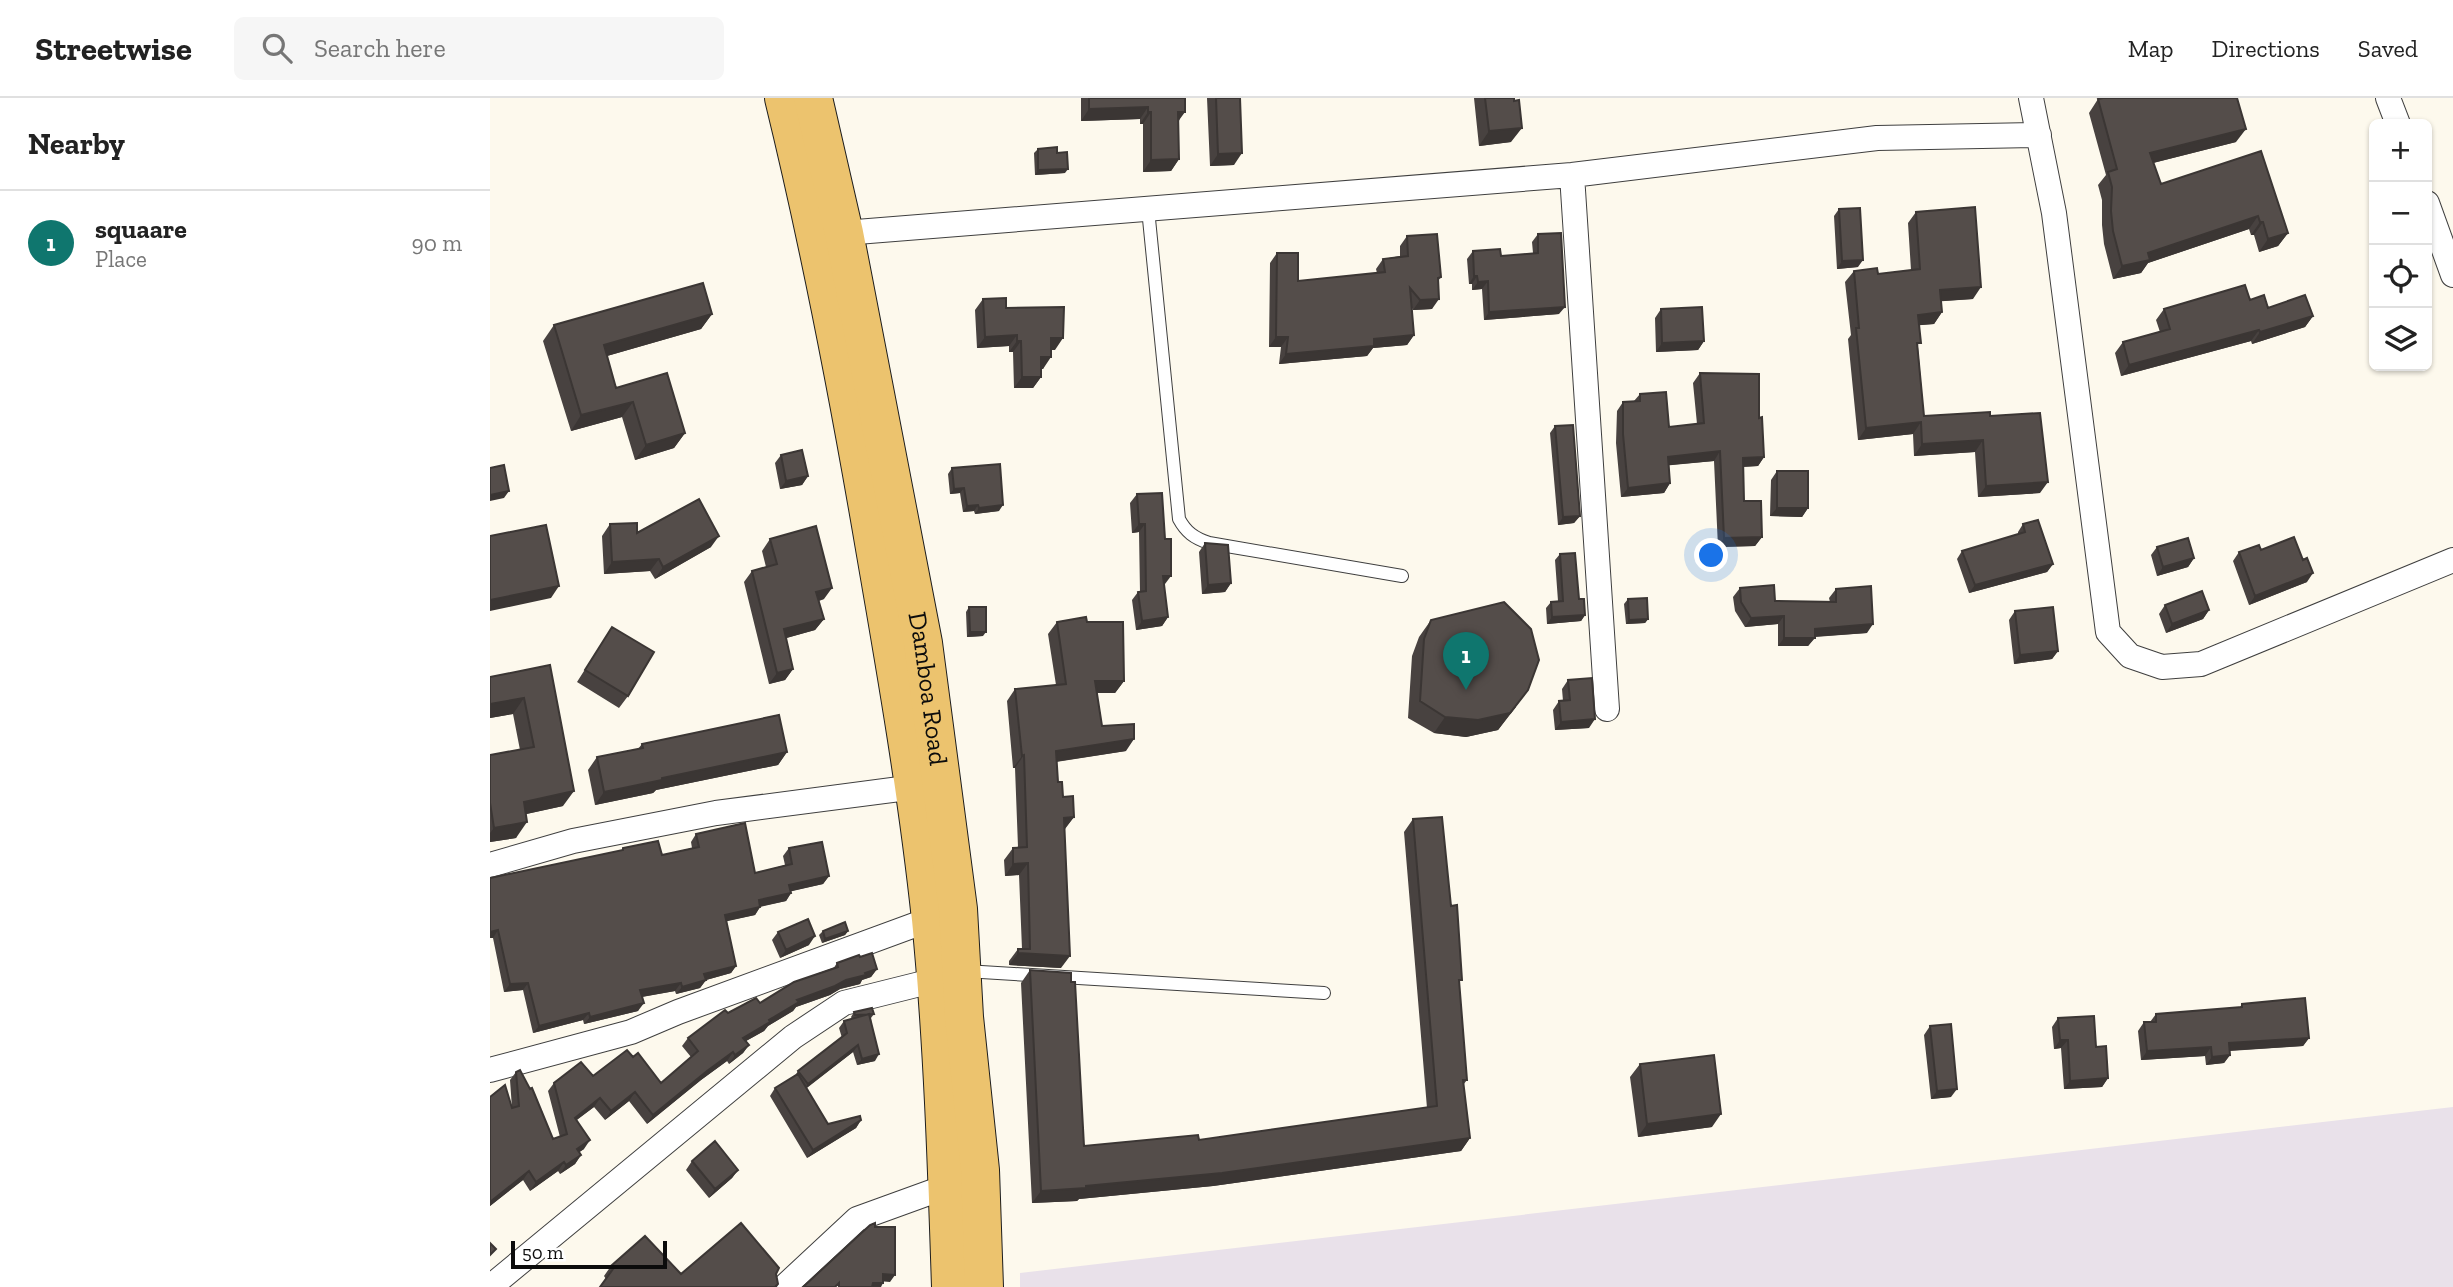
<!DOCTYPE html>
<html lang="en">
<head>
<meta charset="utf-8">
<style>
	:root { --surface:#fff; --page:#f6f6f6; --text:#222; --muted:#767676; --line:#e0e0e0; --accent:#0f766e }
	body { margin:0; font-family:"Zilla Slab",serif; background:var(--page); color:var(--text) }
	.controls { position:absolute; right:21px; top:21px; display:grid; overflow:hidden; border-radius:10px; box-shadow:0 2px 5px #0004 }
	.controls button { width:63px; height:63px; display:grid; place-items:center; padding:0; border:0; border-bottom:2px solid var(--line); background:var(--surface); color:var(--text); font:35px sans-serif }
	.scale { position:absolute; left:21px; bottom:18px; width:156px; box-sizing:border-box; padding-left:7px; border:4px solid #0c0c0c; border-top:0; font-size:19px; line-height:24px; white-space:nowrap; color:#0c0c0c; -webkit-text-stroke:5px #fff; paint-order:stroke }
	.you { position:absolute; left:1222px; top:458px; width:24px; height:24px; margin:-18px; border:5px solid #fff; border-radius:50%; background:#1a73e8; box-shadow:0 0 0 10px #1a73e833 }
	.badge { display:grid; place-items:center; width:46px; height:46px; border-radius:50%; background:var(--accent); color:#fff; font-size:23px; font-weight:700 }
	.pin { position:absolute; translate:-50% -58px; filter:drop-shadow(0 2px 4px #0008) }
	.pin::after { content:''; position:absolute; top:37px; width:24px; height:21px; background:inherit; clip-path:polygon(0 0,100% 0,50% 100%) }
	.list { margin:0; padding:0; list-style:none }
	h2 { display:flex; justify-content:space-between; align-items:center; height:91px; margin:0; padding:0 28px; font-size:30px }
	h2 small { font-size:23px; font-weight:400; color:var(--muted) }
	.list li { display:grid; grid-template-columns:46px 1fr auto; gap:21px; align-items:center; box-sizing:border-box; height:105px; padding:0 28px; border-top:2px solid var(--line) }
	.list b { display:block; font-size:26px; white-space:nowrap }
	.list p { margin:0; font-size:23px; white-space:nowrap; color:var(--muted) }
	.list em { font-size:23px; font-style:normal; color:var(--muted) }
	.icon { flex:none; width:38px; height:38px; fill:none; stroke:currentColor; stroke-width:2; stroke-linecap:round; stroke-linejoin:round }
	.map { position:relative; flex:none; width:1963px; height:1189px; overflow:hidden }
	header { display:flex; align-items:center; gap:42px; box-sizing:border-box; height:98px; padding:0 35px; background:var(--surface); border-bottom:2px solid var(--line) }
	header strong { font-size:33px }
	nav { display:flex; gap:38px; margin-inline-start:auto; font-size:24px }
	.search { width:490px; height:63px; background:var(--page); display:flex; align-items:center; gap:18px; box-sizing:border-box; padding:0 24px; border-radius:10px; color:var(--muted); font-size:26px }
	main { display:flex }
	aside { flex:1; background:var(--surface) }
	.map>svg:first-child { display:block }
</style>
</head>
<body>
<header>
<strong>Streetwise</strong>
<div class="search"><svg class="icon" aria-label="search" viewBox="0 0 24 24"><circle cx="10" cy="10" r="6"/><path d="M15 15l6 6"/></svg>Search here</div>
<nav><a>Map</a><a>Directions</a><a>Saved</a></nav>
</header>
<main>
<aside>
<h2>Nearby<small></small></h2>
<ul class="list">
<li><span class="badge">1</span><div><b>squaare</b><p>Place</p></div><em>90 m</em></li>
</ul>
</aside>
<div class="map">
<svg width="1963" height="1189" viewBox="0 0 1963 1189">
	<rect width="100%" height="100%" fill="#fdf9ed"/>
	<path fill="#e9e1ea" d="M1963,1009V1189H530V1175Z"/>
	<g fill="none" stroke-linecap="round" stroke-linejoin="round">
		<g stroke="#3f3f3f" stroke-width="14">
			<path id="lane" d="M658,111L689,421C696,434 704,440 719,445L912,478
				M475,873L834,895"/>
		</g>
		<g stroke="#3f3f3f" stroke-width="26">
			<path id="street" d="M1541,0L1564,115L1618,534L1640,558L1672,569L1711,566L1963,462
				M1898,0L1908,26
				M1082,77L1117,611
				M1937,105L1963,177
				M354,135L1082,77L1387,40L1549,37
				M0,767L83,743L226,715L425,689
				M0,972L141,934L188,914L441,821
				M0,1189L303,939L354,905L446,882
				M294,1189L367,1121L458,1088"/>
		</g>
		<g stroke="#1d1d1d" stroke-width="40">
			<g id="primary">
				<path d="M294,0C331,151 360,303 386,456C407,577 428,699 441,821C453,943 457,1066 461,1189"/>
				<path id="s1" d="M323,0L354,135L433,545L468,811L474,919L490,1072L494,1189"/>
			</g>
		</g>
		<use href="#lane" stroke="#fff" stroke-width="12"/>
		<use href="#street" stroke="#fff" stroke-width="24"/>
		<use href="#primary" stroke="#ecc36e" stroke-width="38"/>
	</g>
	<path fill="#484240" d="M591,0H695L689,23V61L681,73L653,74V26H650V21L591,23Z
		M717,0H750L744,67L720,68Z
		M984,0H1024L1021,44L989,48Z
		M1608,1L1746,44L1663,65L1671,86L1771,53L1798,135L1788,148L1769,154L1764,137H1761L1759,131L1658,165L1651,175L1623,181L1614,146L1612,127V102L1608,87L1616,77L1599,15Z
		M548,51L567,55L575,75L545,77L544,55Z
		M1349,111L1368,169L1347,171L1344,118Z
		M1426,114L1483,201L1451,203L1452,214L1444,226L1429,227L1428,249L1434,318H1500L1550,395L1488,399L1485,354L1424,358L1423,336L1368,342L1358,241L1361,237L1355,184L1364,173L1388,176L1421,172L1418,125Z
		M1048,136L1069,216L994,222L992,191L982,192V186H979L977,161L983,153L1011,158L1043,155L1042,144Z
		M917,138L951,179L948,183L942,211L923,212L922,210L924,237L917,247L883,250L877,258L789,266L791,249H779L780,165L787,155L808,183L887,175L886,171L893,161L910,158V148Z
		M493,201L516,210L565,252H561L553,271H551V279L543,290H524L523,254H519V248L487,250L485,212Z
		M1760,202L1778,210L1823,218L1815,229L1762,246L1761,243L1631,278L1625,255L1633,244L1670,234L1666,222L1674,211Z
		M1171,211L1214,243L1208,252L1166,254L1165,220Z
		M222,216L211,231L117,258L126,290L195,335L184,350L145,362L132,319L81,333L53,243L64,227Z
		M1210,275L1269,320L1274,359L1268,368L1253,369L1254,403L1272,439L1265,448L1228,449L1224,363L1179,367L1180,385L1174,395L1131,399L1126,345L1127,313L1133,304L1144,303L1150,296L1179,329L1207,326L1203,285Z
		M1065,328L1090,418L1084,425L1068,427L1060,335Z
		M291,357L318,378L312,387L290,391L285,365Z
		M462,370L509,413L485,416L484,413L473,414L470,395L460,396L458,376Z
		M1287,373L1318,410L1312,419L1280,418L1281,382Z
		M647,396L675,486H674L678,519L672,528L646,532L642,502L648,494H650L649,434L642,435L640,405Z
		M120,426L147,435L221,449L165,481L160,473L114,476L112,438Z
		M1533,426L1563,466L1557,474L1479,495L1467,461L1472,453L1528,436V434Z
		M280,441L334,501L329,503L334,521L325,532L296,540L303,571L295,582L279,586L254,484L262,473L276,469L272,453Z
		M715,445L741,485L735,494L712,496L709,454Z
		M1667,449L1704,460L1698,469L1667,478L1661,457Z
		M1771,452L1817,484L1759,507L1743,463L1749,454Z
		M1070,456L1095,517L1091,523L1057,526L1056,510L1061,504L1068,503L1065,462Z
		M1250,490L1285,503L1340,504L1339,500L1346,491L1377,535L1325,539L1318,548H1288V526L1255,529L1245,513L1243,499Z
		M1138,501L1158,521L1155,525L1136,526L1134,506Z
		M1675,507L1719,512L1713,521L1676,535L1669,516Z
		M479,509L493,538L477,539L476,514Z
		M1525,513L1568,553L1562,561L1524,566L1519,522Z
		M941,522L1026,609L1008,632L976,639L944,635L918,620L922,558L929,539Z
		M567,524H597L634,583L625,595H607L612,628L636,653L566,664L568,684L573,699L584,719L574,731L571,870L519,867V863L528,851H532L529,777L515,778L514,762L523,750L528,749L525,670H523L517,603L525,591L566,587L558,536Z
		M122,529L138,598L129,610L87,584Z
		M60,567L73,708L36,716L26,740L0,744V657L30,652L23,616L0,620V579Z
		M1078,582L1099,630L1065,632L1063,612L1069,603H1073L1072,591Z
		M152,646L297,654L288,667L166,692L163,695L105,707L98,672L107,659L148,651Z
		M923,721L969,886L977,982L973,987L980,1040L971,1053L723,1088L589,1101L587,1103L542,1105L531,885L540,872L594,1048L709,1042L937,1010L914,734Z
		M206,736L265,775L295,767L293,758L299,750L339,778L333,786L301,793V795L296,803L270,809L265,817L236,823L246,868L241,875L216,882L210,890L186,896L185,893L152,899L148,913L94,926L93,922L43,935L33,892L14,894L3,840H0V780L131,753L133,750L172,757L202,750L201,744Z
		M333,833H358L355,837L332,845L329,837Z
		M288,834L319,847L290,860L282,842Z
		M370,859L387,871L381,879L372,882L370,886L350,891L340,897L306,909L303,913L278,928L274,933L256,943L259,947L253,955L239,966L237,963L211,982L157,1026L139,1003L115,1022L104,1009L86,1022L94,1051L89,1054L91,1057L85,1066L70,1076L68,1073L40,1093L33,1082L0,1108V999L22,1010L20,982L26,974L63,1041L70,1039L58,993L64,985L103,978L143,959L171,985L201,959L192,948L198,940L238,915L270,905L343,871L347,865Z
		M1752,906L1819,940L1813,948L1740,953V957L1734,965L1716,967L1715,958L1651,962L1648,933L1654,924H1660L1666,916L1750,909Z
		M364,914L384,916L381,920L385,963L367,967L363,954L316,990L338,1026L371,1022L366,1030L317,1060L280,998L285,990L305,978L308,973L352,940L349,930L354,923L362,921L361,919Z
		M1568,920L1606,949L1618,980L1612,989L1574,991L1571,950L1564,951L1562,929Z
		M1440,928L1461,999L1441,1001L1434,937Z
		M1150,966L1222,1029L1148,1039L1140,979Z
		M202,1063L248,1072L242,1080L219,1100L196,1072Z
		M121,1168L191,1176H286L288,1186L287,1189H110L116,1181L114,1178Z"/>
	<path fill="#3b3634" d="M658,9L650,21L591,23L599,11Z
		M658,14H661L653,26H650Z
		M688,14H695L687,25Z
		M1032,30L1021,44L989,48L999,33Z
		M1756,31L1746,44L1651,68L1660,55Z
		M752,55L744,67L720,68L728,56Z
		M689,61L681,73L653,74L661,62Z
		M578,71L575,75L545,77L548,72Z
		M1768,118L1759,131L1658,165L1651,175L1623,181L1632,168L1658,155Z
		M1770,124H1773L1764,137H1761Z
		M1798,135L1788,148L1769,154L1778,141Z
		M1373,162L1368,169L1347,171L1352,163Z
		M984,178H987L982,186H979Z
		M998,183L992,191L982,192L988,184Z
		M1491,189L1483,201L1441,204L1450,192Z
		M949,201L942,211L923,212L930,202Z
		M1075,209L1069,216L994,222L999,214Z
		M1452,214L1444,226L1420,228L1428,217Z
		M222,216L211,231L103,262L114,247Z
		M1823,218L1815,229L1762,246L1770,234Z
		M1769,232L1761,243L1631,278L1639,267Z
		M527,237L519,248L487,250L495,239Z
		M924,237L917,247L883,250L877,258L789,266L796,256L884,241Z
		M786,239H798L791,249H779Z
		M561,240H573L565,252H553Z
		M527,243H531L523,254H519Z
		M1214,243L1208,252L1166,254L1172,245Z
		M551,259H561L553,271H543Z
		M532,279H551L543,290H524Z
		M143,304L132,319L81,333L91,317Z
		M1431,324L1423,336L1368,342L1376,330Z
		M195,335L184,350L145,362L156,347Z
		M1493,342L1485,354L1424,358L1432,346Z
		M1230,353L1224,363L1172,368L1178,359Z
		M1274,359L1268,368L1247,369L1253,360Z
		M318,378L312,387L290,391L296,383Z
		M1558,384L1550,395L1488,399L1496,388Z
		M1180,385L1174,395L1131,399L1138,390Z
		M474,390L470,395L460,396L464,391Z
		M19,393L14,400L0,403V397Z
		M488,407L484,413L473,414L477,408Z
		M513,407L509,413L485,416L489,410Z
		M1287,410H1318L1312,419L1280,418Z
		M1090,418L1084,425L1068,427L1073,419Z
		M649,426H655L649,434L642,435Z
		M229,438L221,449L165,481L173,469Z
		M1272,439L1265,448L1228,449L1234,440Z
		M1704,460L1698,469L1667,478L1673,469Z
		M169,461L160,473L114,476L122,464Z
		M1563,466L1557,474L1479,495L1485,487Z
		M1823,475L1817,484L1759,507L1765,498Z
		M673,478H681L675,486L667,487Z
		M741,485L735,494L712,496L718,487Z
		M69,488L61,500L0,513V502Z
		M342,490L334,501L318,505L326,494Z
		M1719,512L1713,521L1676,535L1682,526Z
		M1095,517L1091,523L1057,526L1062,519Z
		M1294,518L1288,526L1255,529L1261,520Z
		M678,519L672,528L646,532L652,523Z
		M334,521L325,532L286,543L294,531Z
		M1158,521L1155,525L1136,526L1139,522Z
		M1383,526L1377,535L1319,539L1325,531Z
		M480,534H496L493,538L477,539Z
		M1294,540H1325L1318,548H1288Z
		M1568,553L1562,561L1524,566L1530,557Z
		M303,571L295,582L279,586L287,575Z
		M605,583H634L625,595H597Z
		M1038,592L1008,632L976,639L944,635L955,619Z
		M34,600L23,616L0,620V606Z
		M1105,621L1099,630L1065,632L1071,624Z
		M644,641L636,653L557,665L566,653Z
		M297,654L288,667L166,692L163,695L105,707L114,694L172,680Z
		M534,657L525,670H523L532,658Z
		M84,693L73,708L23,719L34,704Z
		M584,719L575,731L565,732L574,720Z
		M37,724L26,740L0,744V735L4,730Z
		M538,765L529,777L515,778L523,766Z
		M339,778L333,786L294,795L299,787Z
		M301,795L296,803L263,810L269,802Z
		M270,809L265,817L229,825L235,817Z
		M8,832L3,840H0V834Z
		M358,833L355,837L332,845L335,841Z
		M325,838L319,847L290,860L296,852Z
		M528,855L580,858L571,870L519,867Z
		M246,868L241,875L209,884L214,876Z
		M387,871L381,879L372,882L370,886L350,891L340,897L306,909L303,913L278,928L274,933L247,948L253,940L307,902Z
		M216,882L210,890L186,896L192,889Z
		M38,885L33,892L14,894L20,886Z
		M191,885L185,893L145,900L150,892Z
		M154,905L148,913L94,926L100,919Z
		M99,915L93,922L43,935L49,928Z
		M1819,940L1813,948L1733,953L1739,945Z
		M1570,942H1578L1571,950L1564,951Z
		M259,947L253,955L239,966L245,957Z
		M368,947L363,954L313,993L318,986Z
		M1721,949L1715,958L1651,962L1657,953Z
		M243,954L237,963L211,982L157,1026L163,1017L217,973Z
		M389,956L385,963L367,967L372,961Z
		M1740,957L1734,965L1716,967L1722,959Z
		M1618,980L1612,989L1574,991L1580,983Z
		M1467,991L1461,999L1441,1001L1447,993Z
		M145,994L139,1003L115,1022L121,1013Z
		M110,1000L104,1009L79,1028L85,1020Z
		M1231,1016L1222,1029L1148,1039L1157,1026Z
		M371,1022L366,1030L317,1060L323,1052Z
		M980,1040L971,1053L723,1088L589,1101L587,1103L542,1105L551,1093Z
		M100,1042L94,1051L81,1060L87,1051Z
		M91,1057L85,1066L70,1076L76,1067Z
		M74,1064L68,1073L40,1093L46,1084Z
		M248,1072L242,1080L219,1100L225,1091Z
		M39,1073L33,1082L0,1108V1104Z
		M393,1176L405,1177L400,1184L388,1183Z
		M383,1185H393L391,1189H380Z"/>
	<path fill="#544d4a" stroke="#3b3634" stroke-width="2" d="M599,0H695V14H688L689,61L661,62V14H658V9L599,11Z
		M726,0H750L752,55L728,56Z
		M995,0H1024V3L1029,2L1032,30L999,33Z
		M1613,0H1747L1756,31L1660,55L1671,86L1771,53L1798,135L1778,141L1773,124H1770L1768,118L1658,155L1660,162L1632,168L1623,133L1621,113L1622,89L1618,74L1627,71L1608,1Z
		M567,49V55L577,54L578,71L548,72V51Z
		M1485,109L1491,189L1450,192L1452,214L1428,217L1431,245H1427L1434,318L1500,314V318L1550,315L1558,384L1496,388L1493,342L1432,346L1431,324L1376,330L1366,230H1369L1364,173L1387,170L1388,176L1430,171L1426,114Z
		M1370,110L1373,162L1352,163L1349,111Z
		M1071,135L1075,209L999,214L998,183L988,184L987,178H984L983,153L1010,151L1011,158L1048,155V136Z
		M947,136L951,179L948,180L949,201L930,202L920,190L924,237L884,241V248L796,256L798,239H786L787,155H808V183L895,174L893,161L918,158L917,138Z
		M213,185L222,216L114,247L126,290L177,275L195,335L156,347L143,304L91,317L64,227Z
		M1755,187L1760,202L1774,197L1778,210L1815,197L1823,218L1770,234L1769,232L1639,267L1633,244L1680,231L1674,211Z
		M516,200V210L574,209L573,240H561V259H551V279H532L531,243H527V237L495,239L493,201Z
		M1212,209L1214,243L1172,245L1171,211Z
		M1210,275L1269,276V320L1272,319L1274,359L1253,360L1254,403H1271L1272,439L1234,440L1230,353L1178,359L1180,385L1138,390L1133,336V304L1150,303V296L1176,294L1179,329L1214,325Z
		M1083,327L1090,418L1073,419L1065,328Z
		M312,352L318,378L296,383L291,357Z
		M510,366L513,407L489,410L488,407L477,408L474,390L464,391L462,370Z
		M14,367L19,393L0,397V370Z
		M1287,373H1318V410H1287Z
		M672,395L675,441H681V478H673L678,519L652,523L648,494L656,493L655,426H649L647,396Z
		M209,401L229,438L173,469L169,461L122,464L120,426L147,425V435Z
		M1548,422L1563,466L1485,487L1472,453L1535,434L1533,426Z
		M56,427L69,488L0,502V438Z
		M326,428L342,490L326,494L334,521L294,531L303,571L287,575L262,473L287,466L280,441Z
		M1804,439L1813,462L1817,460L1823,475L1765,498L1749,454L1769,447L1771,452Z
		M1698,440L1704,460L1673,469L1667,449Z
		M715,445L738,447L741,485L718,487Z
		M1085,455L1089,501H1094L1095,517L1062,519L1061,504L1073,503L1070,456Z
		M1284,487L1285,503L1346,504V491L1381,488L1383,526L1325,531V540H1294V518L1261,520L1251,504L1250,490Z
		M1712,493L1719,512L1682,526L1675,507Z
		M1157,500L1158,521L1139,522L1138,501Z
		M1014,504L1041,531L1049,562L1038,592L1020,615L988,622L955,619L930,603L934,541L941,522Z
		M479,509H496V534H480Z
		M1563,509L1568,553L1530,557L1525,513Z
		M596,519L597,524H633L634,583H605L612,628L644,626V641L566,653L568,684H572L573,699L583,698L584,719L574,720L580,858L528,855V851H540L538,765L523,766V750L537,749L534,657L532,658L525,591L576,586L567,524Z
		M122,529L164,554L138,598L95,572Z
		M60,567L84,693L34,704L37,724L4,730L0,705V657L44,649L34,600L0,606V579Z
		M1102,580L1105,621L1071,624L1069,603L1080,602L1078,582Z
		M289,617L297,654L172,680V682L114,694L107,659L153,650L152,646Z
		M952,719L961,808L967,807L972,882H969L977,982H973L980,1040L732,1075L596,1088V1090L551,1093L540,872L581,875V884H585L594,1048L708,1037L709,1042L947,1008L923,721Z
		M255,725L265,775L302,766L299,750L332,744L339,778L299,787L301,795L269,802L270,809L235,817L246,868L214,876L216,882L192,889L191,885L150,892L154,905L100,919L99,915L49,928L38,885L20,886L8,832L0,834V780L133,752V750L168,743L172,757L209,749L206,736Z
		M318,821L325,838L296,852L288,834Z
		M355,824L358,833L335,841L333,833Z
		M382,855L387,871L375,875L376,877L356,882L345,888L307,902L309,904L279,922L280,924L253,940L259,947L245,957L243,954L217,973L163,1017L145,994L121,1013L110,1000L85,1020L100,1042L87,1051L91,1057L76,1067L74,1064L46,1084L39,1073L0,1104V999L15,987L22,1010L29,1008L26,974L30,972L40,991L42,990L63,1041L77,1036L64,985L91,964L103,978L137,952L143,959L148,955L171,985L208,953L198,940L235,912L238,915L266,900L270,905L304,884L348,869L347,865L369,857L370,859Z
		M1815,900L1819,940L1739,945L1740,957L1722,959L1721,949L1657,953L1654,924H1666V916L1752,909V906Z
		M382,910L384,916L365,917L364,914Z
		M379,916L389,956L372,961L368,947L318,986L308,973L357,935L354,923Z
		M1604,918L1606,949L1616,948L1618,980L1580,983L1578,942H1570L1568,920Z
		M1461,926L1467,991L1447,993L1440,928Z
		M1224,957L1231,1016L1157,1026L1150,966Z
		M308,976L338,1026L370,1018L371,1022L323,1052L285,990Z
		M225,1043L248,1072L225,1091L202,1063Z
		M251,1125L289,1170L286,1176L288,1186L285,1189H110L123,1171L121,1168L155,1138L191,1176Z
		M385,1125V1129H405V1177L393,1176V1185H383L382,1189H349V1185L345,1189H313L380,1127Z
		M0,1145L6,1151L0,1157Z"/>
	<g text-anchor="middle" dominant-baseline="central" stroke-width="7" stroke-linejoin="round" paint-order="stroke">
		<g font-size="26" fill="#0c0c0c" stroke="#fff">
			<text stroke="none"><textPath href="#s1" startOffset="602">Damboa Road</textPath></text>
		</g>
	</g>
</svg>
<div class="controls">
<button>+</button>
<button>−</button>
<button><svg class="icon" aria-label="locate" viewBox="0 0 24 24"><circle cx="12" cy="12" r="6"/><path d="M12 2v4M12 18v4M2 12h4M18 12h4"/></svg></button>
<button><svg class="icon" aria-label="layers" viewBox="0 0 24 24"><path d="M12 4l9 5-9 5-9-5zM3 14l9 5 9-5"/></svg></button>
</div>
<div class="scale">50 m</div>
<div class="you"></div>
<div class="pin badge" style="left:976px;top:592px">1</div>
</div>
</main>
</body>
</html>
